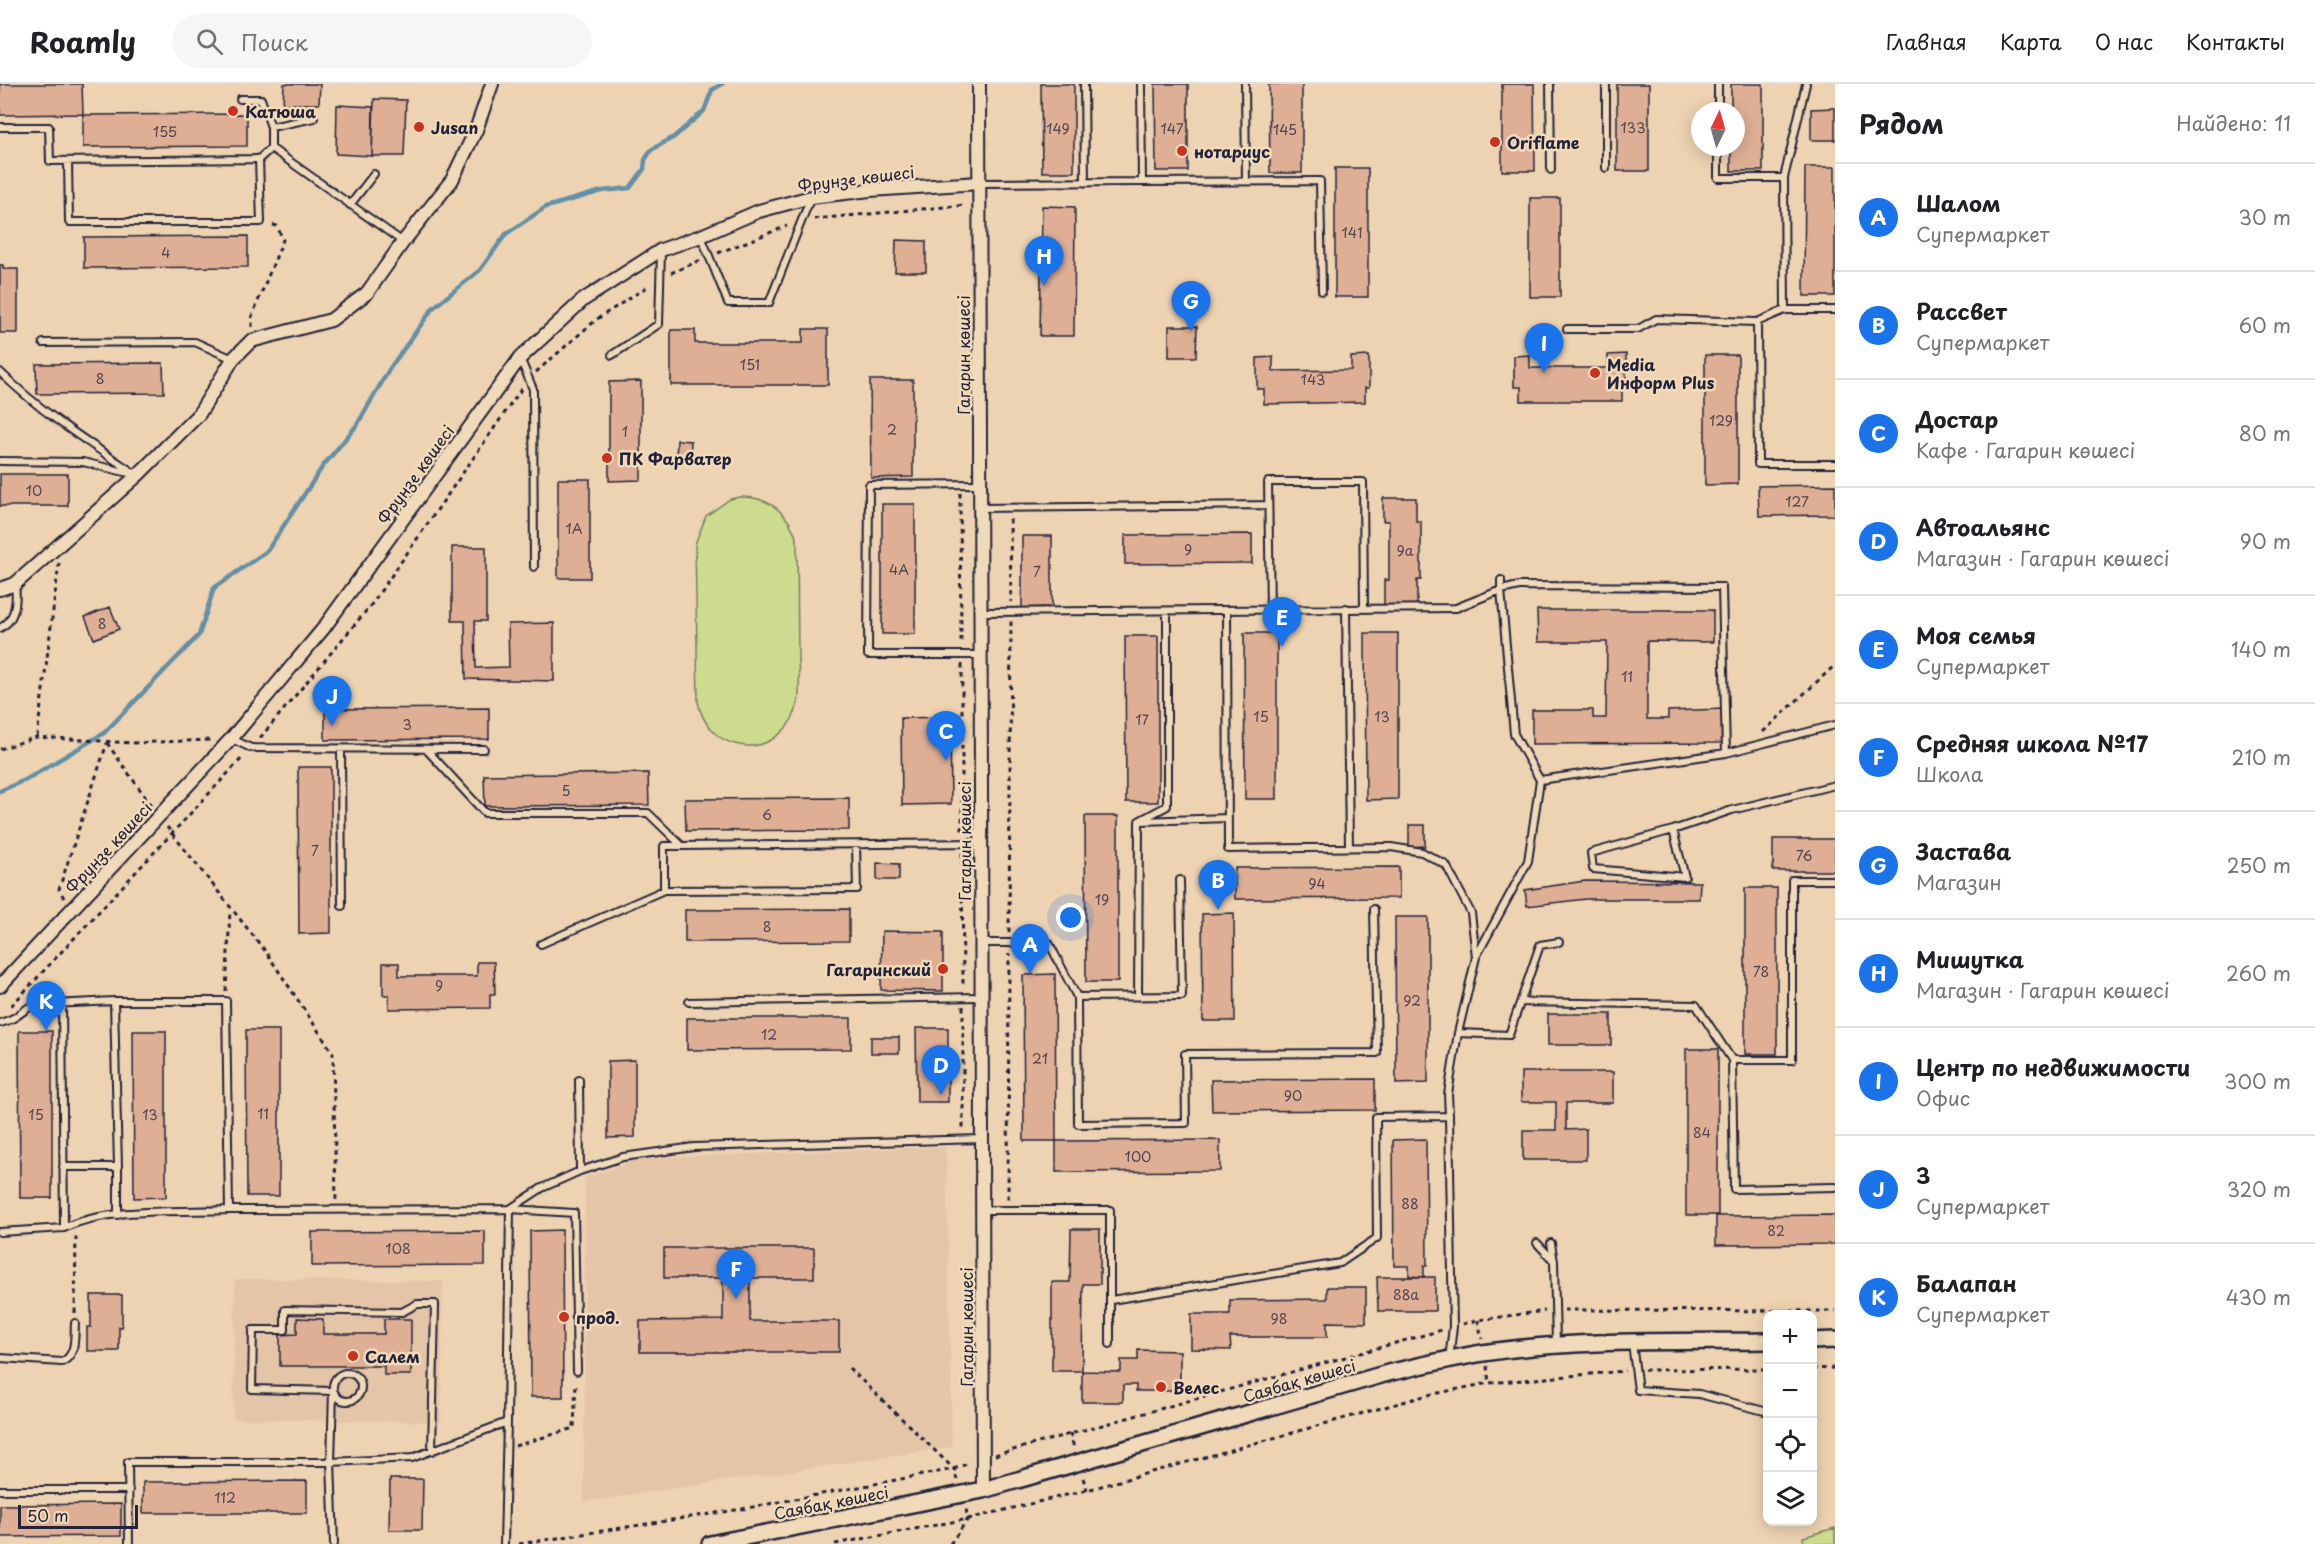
<!DOCTYPE html>
<html lang="ru">
<head>
<meta charset="utf-8">
<style>
	:root { --surface:#fff; --page:#f6f6f6; --text:#202124; --muted:#757577; --line:#e0e0e0; --accent:#1a73e8 }
	body { margin:0; font-family:"Playpen Sans",sans-serif; background:var(--page); color:var(--text) }
	.controls { position:absolute; right:18px; bottom:18px; display:grid; overflow:hidden; border-radius:12px; box-shadow:0 3px 15px #0003 }
	.controls button { width:54px; height:54px; display:grid; place-items:center; padding:0; border:0; border-bottom:2px solid var(--line); background:var(--surface); color:var(--text); font:30px sans-serif }
	.compass { position:absolute; left:1691px; top:18px; width:54px; height:54px; border-radius:50%; background:var(--surface); box-shadow:0 3px 15px #0003; rotate:5deg }
	.scale { position:absolute; left:18px; bottom:15px; width:120px; box-sizing:border-box; padding-left:6px; border:3px solid #22223b; border-top:0; font-size:16px; line-height:21px; white-space:nowrap; color:#22223b; -webkit-text-stroke:4px #f0dab9; paint-order:stroke }
	.you { position:absolute; left:1071px; top:834px; width:21px; height:21px; margin:-15px; border:4px solid #fff; border-radius:50%; background:#1a73e8; box-shadow:0 0 0 9px #1a73e833 }
	.badge { display:grid; place-items:center; width:39px; height:39px; border-radius:50%; background:var(--accent); color:#fff; font-size:20px; font-weight:700 }
	.pin { position:absolute; translate:-50% -50px; filter:drop-shadow(0 2px 3px #0008) }
	.pin::after { content:''; position:absolute; top:32px; width:21px; height:18px; background:inherit; clip-path:polygon(0 0,100% 0,50% 100%) }
	.list { margin:0; padding:0; list-style:none }
	h2 { display:flex; justify-content:space-between; align-items:center; height:78px; margin:0; padding:0 24px; font-size:26px }
	h2 small { font-size:20px; font-weight:400; color:var(--muted) }
	.list li { display:grid; grid-template-columns:39px 1fr auto; gap:18px; align-items:center; box-sizing:border-box; height:108px; padding:0 24px; border-top:2px solid var(--line) }
	.list b { display:block; font-size:22px; white-space:nowrap }
	.list p { margin:0; font-size:20px; white-space:nowrap; color:var(--muted) }
	.list em { font-size:20px; font-style:normal; color:var(--muted) }
	.icon { flex:none; width:33px; height:33px; fill:none; stroke:currentColor; stroke-width:2; stroke-linecap:round; stroke-linejoin:round }
	.map { position:relative; flex:none; width:1835px; height:1460px; overflow:hidden }
	header { display:flex; align-items:center; gap:36px; box-sizing:border-box; height:84px; padding:0 30px; background:var(--surface); border-bottom:2px solid var(--line) }
	header strong { font-size:28px }
	nav { display:flex; gap:33px; margin-inline-start:auto; font-size:21px }
	.search { width:420px; height:54px; background:var(--page); display:flex; align-items:center; gap:15px; box-sizing:border-box; padding:0 21px; border-radius:33px; color:var(--muted); font-size:22px }
	main { display:flex }
	aside { flex:1; background:var(--surface) }
	.map>svg:first-child { display:block }
</style>
</head>
<body>
<header>
<strong>Roamly</strong>
<div class="search"><svg class="icon" aria-label="search" viewBox="0 0 24 24"><circle cx="10" cy="10" r="6"/><path d="M15 15l6 6"/></svg>Поиск</div>
<nav><a>Главная</a><a>Карта</a><a>О нас</a><a>Контакты</a></nav>
</header>
<main>
<div class="map">
<svg width="1835" height="1460" viewBox="0 0 1835 1460">
	<rect width="100%" height="100%" fill="#eed3b2"/>
	<filter id="ink" filterUnits="userSpaceOnUse"><feTurbulence type="fractalNoise" baseFrequency=".0167" numOctaves="2"/><feDisplacementMap in="SourceGraphic" scale="12" xChannelSelector="R" yChannelSelector="G"/><feConvolveMatrix kernelMatrix="1 2 1 2 8 2 1 2 1" color-interpolation-filters="sRGB"/></filter>
	<g filter="url(#ink)">
		<path fill="#e5c5a7" d="M946,1063L952,1363L584,1418L585,1094L640,1074Z
			M235,1195L443,1197L441,1338L233,1335Z"/>
		<path fill="#ccdb8e" stroke="#777e64" stroke-width="1.5" d="M740,413C768,412 790,429 797,457C797,495 798,533 798,571C798,588 802,610 796,626C787,651 762,668 735,660C715,655 702,638 698,618L695,460L706,432L730,415Z
			M1835,1444V1460H1804L1803,1453Z"/>
		<g fill="none" stroke-linecap="round" stroke-linejoin="round">
			<path stroke="#6390a6" stroke-width="4.5" d="M0,707L27,695L104,649L199,551L214,504L267,467L323,382L357,341L390,284L433,224L480,186L506,150L546,123L602,107L630,104L644,85L645,76L651,66L674,53L704,27L712,6L722,0"/>
		</g>
		<path fill="#deaf94" stroke="#22223b" stroke-width="1.5" d="M0,0H82L83,30L0,31Z
			M284,0H320L319,20H283Z
			M1041,0H1074V88H1042Z
			M1155,0H1188V87H1156Z
			M1269,0H1302V89H1270Z
			M1502,0H1534L1535,87H1502Z
			M1617,0H1649V87H1617Z
			M1731,0H1763V87H1731V63H1736V27H1731Z
			M374,15L406,16L404,72H372Z
			M337,21L373,23L372,72L336,70Z
			M1835,24V56H1811V25Z
			M247,30V62L83,63V31Z
			M1805,83H1835V212H1804Z
			M1335,84H1368V213H1335Z
			M1530,114H1560V213H1530Z
			M1042,122L1075,123L1074,252H1040Z
			M248,152V183L84,184V153Z
			M896,156L926,157V188H895Z
			M0,181H3V185H18V249H0Z
			M1169,242H1197L1196,273H1169Z
			M803,245H828V301H671V246H695V259H803Z
			M1626,270V302L1622,303V317H1521V303H1514V272L1530,271V284H1608V271Z
			M1705,271H1738V400L1705,401Z
			M1369,272V304H1365V318L1264,320V305H1257V274L1273,273V287L1351,286V273Z
			M163,279L164,309L37,310L36,280Z
			M870,296H913V393L871,394Z
			M641,297V396L609,397V298Z
			M677,356L691,357L690,379H676Z
			M0,390H68V422H0Z
			M558,395H590V494H558Z
			M1835,401V431L1759,432L1758,402Z
			M1383,414H1416V437H1421V496H1417V522H1384V496H1389V437H1383Z
			M882,420H915V550H882Z
			M1252,450V479L1125,480V451Z
			M1022,452H1052V523L1022,524Z
			M452,463H486V537H475L476,584L509,583L508,540L554,539V597L466,595L465,537H452Z
			M110,523L119,545L94,555L85,533Z
			M1537,526H1713V558L1647,557V635H1668V627L1723,625V659L1532,660V626H1593V634H1606L1607,558H1538Z
			M1244,549H1277V715H1245Z
			M1365,549H1398V715L1366,716Z
			M1125,552H1158V718H1126Z
			M489,624V655L325,656V625Z
			M950,633L951,720L902,721L901,634Z
			M298,683H331V849L299,850Z
			M648,689L649,721L485,722L484,691Z
			M849,714V746L686,747L685,715Z
			M1085,732H1118V898H1086Z
			M1409,741H1425V762L1409,763Z
			M1773,755H1835V787H1773Z
			M877,779L899,780V796H877Z
			M1399,783V814L1235,815V784Z
			M1585,797L1700,798L1699,815H1586L1527,822L1525,806Z
			M1745,804H1777V970H1745Z
			M849,825V857L685,858V826Z
			M1234,829L1235,937H1203L1202,830Z
			M1395,833H1428V999L1396,1000Z
			M882,847L943,848V907L881,906Z
			M477,878H494L495,910H490V924L389,925V911H383V879H399V892H477Z
			M1055,890L1056,1057H1024L1023,891Z
			M1548,930H1611V961H1548Z
			M687,934H851V965L687,966Z
			M916,944H948V1018H917Z
			M246,946H279V1112H247Z
			M19,947H52V1114H20Z
			M133,947H166V1113L134,1114Z
			M871,953H899V969H871Z
			M1686,965H1718V1131H1686Z
			M635,976V1053L608,1054V977Z
			M1521,988H1613V1019H1566V1046L1586,1045V1076H1523V1046H1556V1018H1521Z
			M1375,995V1026L1212,1027L1211,996Z
			M1426,1055L1427,1182H1424V1193L1409,1192V1182H1394L1393,1056Z
			M1220,1056V1087L1056,1088V1057Z
			M1835,1131V1160L1716,1161V1132Z
			M1071,1145H1100V1200H1083L1082,1287H1052V1198H1070Z
			M562,1146L563,1313H531L530,1147Z
			M485,1147V1181L312,1182V1148Z
			M664,1164H814V1194H750V1237H839V1268H640V1237L723,1236V1194H664Z
			M1377,1193H1435V1227H1378Z
			M1327,1203H1366V1239L1327,1238V1253H1230L1231,1266L1191,1265V1230H1230V1216L1327,1215Z
			M91,1211H122V1243H119V1267H87V1243H91Z
			M297,1234L323,1235V1250H384V1235H411V1291H384V1282H280V1251L297,1250Z
			M1138,1266L1180,1267V1307H1136V1301H1123V1318H1082V1287L1121,1288V1276H1138Z
			M390,1395H423L422,1446H389Z
			M307,1397V1429H143V1398Z
			M121,1420V1452L0,1453V1421Z"/>
		<g fill="none" stroke-linecap="round" stroke-linejoin="round">
			<g stroke="#22223b" stroke-width="10">
				<path id="service" d="M1084,0L1085,99
					M1141,0L1142,98
					M1245,0L1246,97
					M1550,0L1551,86
					M1606,0V84
					M1718,0V27
					M240,15H261L271,43V64L403,158
					M0,43H49L50,77L259,75L271,64
					M271,43L314,34
					M1718,63V94H1784L1785,226H1835
					M68,77L69,138H261L259,75
					M1784,94L1806,0
					M979,99L1320,97L1322,207
					M350,121L374,90
					M701,152L728,219H769L811,113
					M1757,238L1758,380H1835
					M1567,245H1638L1656,235L1757,238L1785,226
					M43,259L195,258L233,275
					M612,271L659,240L661,166
					M520,274L533,305L534,483
					M0,288C42,329 89,359 137,391
					M0,377L83,378L133,390
					M980,400L869,401L868,571H980
					M980,424L1268,421
					M1346,524L1349,763
					M1270,525L1268,398H1363L1364,525
					M1227,526L1228,765L1391,763L1422,768L1446,781L1471,829L1476,873L1458,949
					M981,528L1456,524L1501,506L1519,502L1722,503L1726,669L1540,696L1514,650L1501,506V496
					M0,544C16,536 17,516 15,500
					M232,655L251,664L484,665
					M341,665L342,822
					M426,665L485,729H648L682,762L981,759
					M1726,669L1835,641
					M1142,737L1228,734
					M1673,746L1685,793L1593,785L1591,769L1673,746L1732,726L1835,701
					M1180,796L1182,912L1077,913L1078,1040L1186,1039L1185,970L1377,969L1374,825
					M664,806V762H682
					M982,859H1049L1077,913
					M541,860L664,806L857,805L856,761
					M1476,873L1528,777L1540,696
					M1138,913L1139,737L1167,722V527
					M689,918L981,913
					M1522,918L1696,921L1732,976L1734,1105L1835,1103
					M0,939C19,934 18,929 33,921L114,917H226L229,1126L510,1125L542,1104L580,1087L623,1073L694,1063L982,1055
					M1732,976H1792V796H1835
					M579,996L580,1087
					M1449,1032L1448,1010L1458,949L1509,951L1540,861L1559,858
					M63,1083H118L114,917
					M118,1083V1131
					M982,1126H1110V1260
					M64,1144C107,1123 181,1128 229,1126
					M0,1148L64,1144L62,918
					M1537,1159L1554,1177
					M1551,1159L1554,1178L1556,1259
					M1111,1216L1340,1179L1377,1154L1376,1033L1449,1032L1453,1243L1449,1275
					M1632,1259L1638,1306L1699,1310L1768,1328
					M0,1274L62,1278C77,1271 74,1252 75,1239
					M333 1303a14 14 0 1 1 28 0a14 14 0 1 1-28 0Z
					M0,1406H129
					M129,1460L128,1378H331L412,1374L507,1338L510,1125L574,1129L577,1287
					M334,1460L331,1378L333,1307L252,1305L253,1246H285V1226L402,1228L417,1220H435L432,1367
					M504,1460L507,1338"/>
			</g>
			<g stroke="#22223b" stroke-width="16">
				<path id="minor" d="M979,0L983,1406
					M0,505L15,500L138,391L199,330L233,275L251,257L331,236L367,209L403,158L452,96L476,46L492,0
					M0,902L231,655L323,545L520,274L583,216L661,166L701,152L759,127L811,113L870,106L979,99"/>
			</g>
			<g stroke="#22223b" stroke-width="20">
				<path id="tertiary" d="M1812,1257L1835,1256
					M710,1460L983,1406L1388,1289C1420,1282 1451,1274 1483,1269C1576,1255 1673,1258 1768,1257"/>
			</g>
			<path stroke="#22223b" stroke-width="3" stroke-dasharray="4.5 4.5" stroke-linecap="butt" d="M814,135L966,121
				M718,169L787,142
				M671,189L701,176
				M252,243V232L283,156L277,142L269,140
				M536,288L597,235L650,201
				M960,409L961,561
				M1010,435L1011,518
				M962,580V750
				M1763,648L1835,581
				M37,653L59,479
				M260,654L371,521L522,304
				M107,659L151,721
				M0,665L37,653L132,659L212,656
				M167,743L266,868L333,969L336,1117
				M962,769L963,903
				M64,814L59,805L107,659
				M1009,848L1011,537
				M226,907L230,827
				M11,922L244,672
				M963,922V1044
				M1008,1115L1009,870
				M1564,1226L1835,1227
				M75,1229L76,1149
				M1478,1236L1482,1255
				M1463,1240L1478,1236L1545,1227
				M1487,1282L1489,1299
				M849,1284L954,1385L957,1396
				M1812,1285L1835,1284
				M1644,1286L1768,1285
				M1070,1349L1074,1364
				M515,1362L574,1344L576,1298
				M995,1371L1442,1246
				M1083,1394L1087,1406
				M519,1460L742,1425L954,1385L969,1379
				M835,1460L968,1435L1087,1406L1428,1311L1489,1299L1625,1287
				M950,1460L968,1435L966,1425"/>
			<use href="#service" stroke="#f0dab9" stroke-width="6"/>
			<use href="#minor" stroke="#f0dab9" stroke-width="12"/>
			<use href="#tertiary" stroke="#f0dab9" stroke-width="15"/>
		</g>
	</g>
	<g fill="#c8321e" stroke="#f0dab9" stroke-width="2">
		<circle cx="233" cy="27" r="6"/>
		<circle cx="419" cy="43" r="6"/>
		<circle cx="1495" cy="58" r="6"/>
		<circle cx="1182" cy="67" r="6"/>
		<circle cx="1595" cy="289" r="6"/>
		<circle cx="607" cy="374" r="6"/>
		<circle cx="943" cy="885" r="6"/>
		<circle cx="564" cy="1233" r="6"/>
		<circle cx="353" cy="1272" r="6"/>
		<circle cx="1161" cy="1303" r="6"/>
	</g>
	<g text-anchor="middle" dominant-baseline="central" stroke-width="5" stroke-linejoin="round" paint-order="stroke">
		<g font-size="14" fill="#514551">
			<text x="1633" y="43">133</text>
			<text x="1058" y="44">149</text>
			<text x="1172" y="44">147</text>
			<text x="1285" y="45">145</text>
			<text x="165" y="47">155</text>
			<text x="1352" y="148">141</text>
			<text x="166" y="168">4</text>
			<text x="750" y="280">151</text>
			<text x="100" y="294">8</text>
			<text x="1313" y="295">143</text>
			<text x="1721" y="336">129</text>
			<text x="892" y="345">2</text>
			<text x="625" y="347">1</text>
			<text x="34" y="406">10</text>
			<text x="1797" y="417">127</text>
			<text x="574" y="444">1А</text>
			<text x="1188" y="465">9</text>
			<text x="1405" y="466">9а</text>
			<text x="899" y="485">4А</text>
			<text x="1037" y="487">7</text>
			<text x="102" y="539">8</text>
			<text x="1627" y="592">11</text>
			<text x="1261" y="632">15</text>
			<text x="1382" y="632">13</text>
			<text x="1142" y="635">17</text>
			<text x="407" y="640">3</text>
			<text x="566" y="706">5</text>
			<text x="767" y="730">6</text>
			<text x="315" y="766">7</text>
			<text x="1804" y="771">76</text>
			<text x="1317" y="799">94</text>
			<text x="1102" y="815">19</text>
			<text x="767" y="842">8</text>
			<text x="1761" y="887">78</text>
			<text x="439" y="901">9</text>
			<text x="1412" y="916">92</text>
			<text x="769" y="950">12</text>
			<text x="1040" y="974">21</text>
			<text x="1293" y="1011">90</text>
			<text x="263" y="1029">11</text>
			<text x="36" y="1030">15</text>
			<text x="150" y="1030">13</text>
			<text x="1702" y="1048">84</text>
			<text x="1138" y="1072">100</text>
			<text x="1410" y="1119">88</text>
			<text x="1776" y="1146">82</text>
			<text x="398" y="1164">108</text>
			<text x="1406" y="1210">88а</text>
			<text x="1279" y="1234">98</text>
			<text x="225" y="1413">112</text>
		</g>
		<g font-size="16" font-weight="bold" fill="#22223b" stroke="#f0dab9" text-anchor="start">
			<text x="245" y="27">Катюша</text>
			<text x="431" y="43">Jusan</text>
			<text x="1507" y="58">Oriflame</text>
			<text x="1194" y="67">нотариус</text>
			<text x="1607" y="280">Media<tspan x="1607" dy="18">Информ Plus</tspan></text>
			<text x="619" y="374">ПК Фарватер</text>
			<text x="931" y="885" text-anchor="end">Гагаринский</text>
			<text x="576" y="1233">прод.</text>
			<text x="365" y="1272">Салем</text>
			<text x="1173" y="1303">Велес</text>
		</g>
		<g font-size="16" fill="#22223b" stroke="#f0dab9">
			<text transform="translate(856 94) rotate(-7)">Фрунзе көшесі</text>
			<text transform="translate(963 271) rotate(-90)">Гагарин көшесі</text>
			<text transform="translate(415 390) rotate(-54)">Фрунзе көшесі</text>
			<text transform="translate(964 757) rotate(-90)">Гагарин көшесі</text>
			<text transform="translate(108 763) rotate(-47)">Фрунзе көшесі</text>
			<text transform="translate(966 1243) rotate(-90)">Гагарин көшесі</text>
			<text transform="translate(1299 1296) rotate(-16)">Саябақ көшесі</text>
			<text transform="translate(831 1418) rotate(-11)">Саябақ көшесі</text>
		</g>
	</g>
</svg>
<div class="controls">
<button>+</button>
<button>−</button>
<button><svg class="icon" aria-label="locate" viewBox="0 0 24 24"><circle cx="12" cy="12" r="6"/><path d="M12 2v4M12 18v4M2 12h4M18 12h4"/></svg></button>
<button><svg class="icon" aria-label="layers" viewBox="0 0 24 24"><path d="M12 4l9 5-9 5-9-5zM3 14l9 5 9-5"/></svg></button>
</div>
<svg class="compass" viewBox="-18 -18 36 36"><path d="M0-13l5 13h-10z" fill="#e53935"/><path d="M0 13l5-13h-10z" fill="#757577"/></svg>
<div class="scale">50 m</div>
<div class="you"></div>
<div class="pin badge" style="left:1030px;top:890px">A</div>
<div class="pin badge" style="left:1218px;top:826px">B</div>
<div class="pin badge" style="left:946px;top:677px">C</div>
<div class="pin badge" style="left:941px;top:1011px">D</div>
<div class="pin badge" style="left:1282px;top:563px">E</div>
<div class="pin badge" style="left:736px;top:1215px">F</div>
<div class="pin badge" style="left:1191px;top:247px">G</div>
<div class="pin badge" style="left:1044px;top:202px">H</div>
<div class="pin badge" style="left:1544px;top:289px">I</div>
<div class="pin badge" style="left:332px;top:642px">J</div>
<div class="pin badge" style="left:46px;top:947px">K</div>
</div>
<aside>
<h2>Рядом<small>Найдено: 11</small></h2>
<ul class="list">
<li><span class="badge">A</span><div><b>Шалом</b><p>Супермаркет</p></div><em>30 m</em></li>
<li><span class="badge">B</span><div><b>Рассвет</b><p>Супермаркет</p></div><em>60 m</em></li>
<li><span class="badge">C</span><div><b>Достар</b><p>Кафе · Гагарин көшесі</p></div><em>80 m</em></li>
<li><span class="badge">D</span><div><b>Автоальянс</b><p>Магазин · Гагарин көшесі</p></div><em>90 m</em></li>
<li><span class="badge">E</span><div><b>Моя семья</b><p>Супермаркет</p></div><em>140 m</em></li>
<li><span class="badge">F</span><div><b>Средняя школа №17</b><p>Школа</p></div><em>210 m</em></li>
<li><span class="badge">G</span><div><b>Застава</b><p>Магазин</p></div><em>250 m</em></li>
<li><span class="badge">H</span><div><b>Мишутка</b><p>Магазин · Гагарин көшесі</p></div><em>260 m</em></li>
<li><span class="badge">I</span><div><b>Центр по недвижимости</b><p>Офис</p></div><em>300 m</em></li>
<li><span class="badge">J</span><div><b>3</b><p>Супермаркет</p></div><em>320 m</em></li>
<li><span class="badge">K</span><div><b>Балапан</b><p>Супермаркет</p></div><em>430 m</em></li>
</ul>
</aside>
</main>
</body>
</html>
